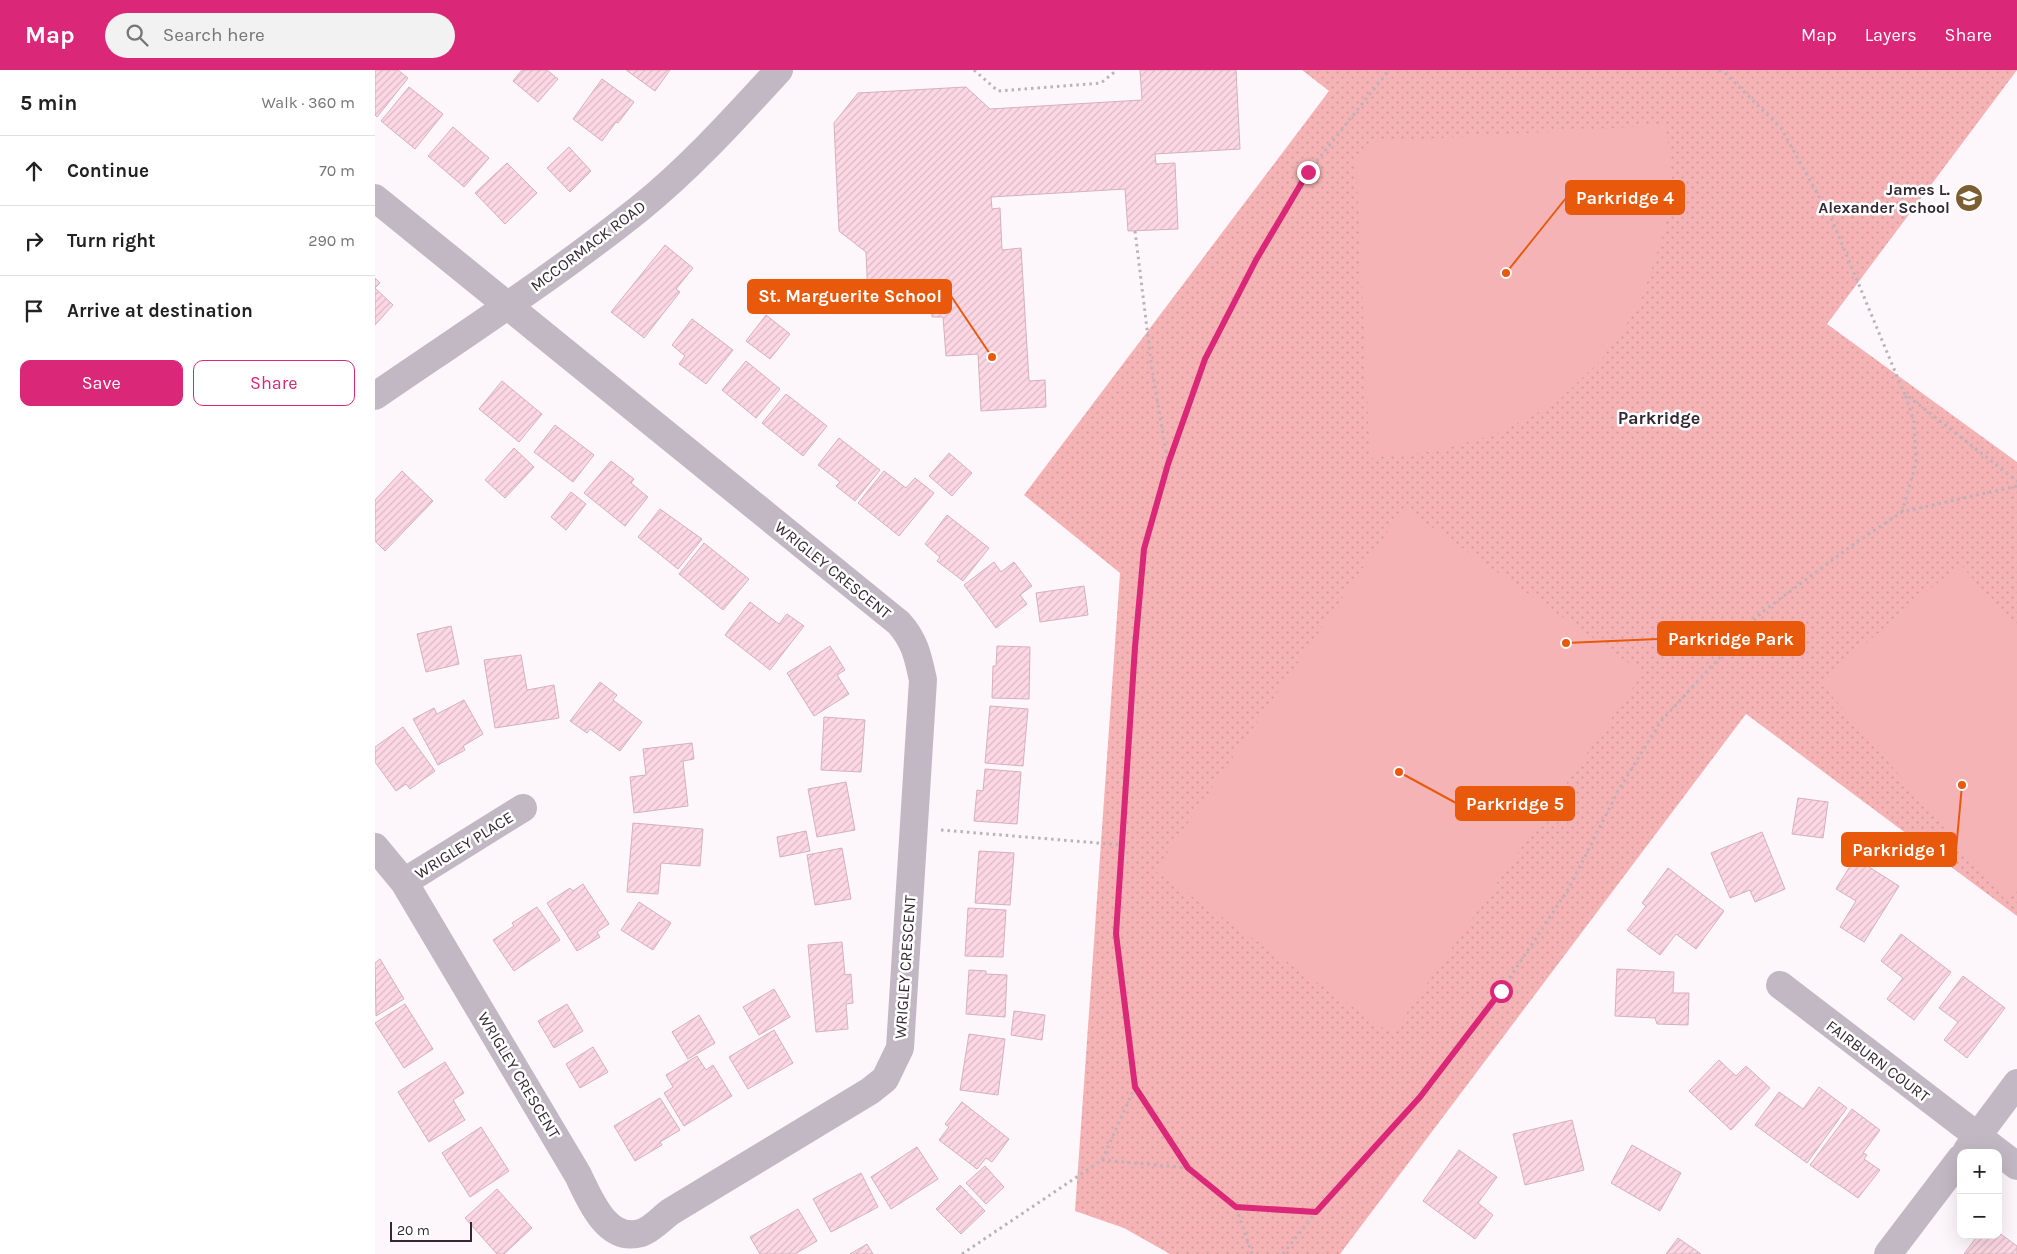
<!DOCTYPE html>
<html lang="en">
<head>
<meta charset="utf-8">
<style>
	:root { --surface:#fff; --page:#f2f2f2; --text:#222; --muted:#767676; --line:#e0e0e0; --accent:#db2777 }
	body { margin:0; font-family:Karla,sans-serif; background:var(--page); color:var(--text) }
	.controls { position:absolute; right:15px; bottom:15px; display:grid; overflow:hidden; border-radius:10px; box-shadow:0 5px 20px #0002 }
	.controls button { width:45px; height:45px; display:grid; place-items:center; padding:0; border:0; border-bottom:1px solid var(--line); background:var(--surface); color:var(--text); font:25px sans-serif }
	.scale { position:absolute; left:15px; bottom:12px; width:82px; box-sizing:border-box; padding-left:5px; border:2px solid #352931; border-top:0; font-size:14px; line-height:18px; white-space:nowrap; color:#352931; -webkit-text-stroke:4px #fff; paint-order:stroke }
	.stop { position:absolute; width:15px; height:15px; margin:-11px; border:4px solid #db2777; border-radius:50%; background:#fff }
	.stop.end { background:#db2777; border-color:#fff; box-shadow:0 1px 5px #0008 }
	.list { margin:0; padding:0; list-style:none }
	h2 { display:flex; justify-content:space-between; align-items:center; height:65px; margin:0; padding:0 20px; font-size:21px }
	h2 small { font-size:16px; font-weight:400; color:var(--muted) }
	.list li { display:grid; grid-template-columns:32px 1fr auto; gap:15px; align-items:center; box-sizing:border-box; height:70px; padding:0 20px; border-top:1px solid var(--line) }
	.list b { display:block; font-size:19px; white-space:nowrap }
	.list em { font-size:16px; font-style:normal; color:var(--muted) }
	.actions { display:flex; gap:10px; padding:15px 20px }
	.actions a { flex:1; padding:11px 0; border:1px solid var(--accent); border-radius:10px; text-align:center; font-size:18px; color:var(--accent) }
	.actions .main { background:var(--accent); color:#fff }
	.icon { flex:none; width:28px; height:28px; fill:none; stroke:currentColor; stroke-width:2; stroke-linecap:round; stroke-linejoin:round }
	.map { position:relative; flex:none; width:1642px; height:1184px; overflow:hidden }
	header { display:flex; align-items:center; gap:30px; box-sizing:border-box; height:70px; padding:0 25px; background:var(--accent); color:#fff }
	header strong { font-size:24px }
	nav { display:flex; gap:28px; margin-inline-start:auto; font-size:18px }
	.search { width:350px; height:45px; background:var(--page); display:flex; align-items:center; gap:12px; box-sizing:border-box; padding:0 18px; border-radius:28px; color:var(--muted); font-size:19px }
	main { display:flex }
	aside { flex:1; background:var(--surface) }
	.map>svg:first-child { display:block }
</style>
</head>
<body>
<header>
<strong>Map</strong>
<div class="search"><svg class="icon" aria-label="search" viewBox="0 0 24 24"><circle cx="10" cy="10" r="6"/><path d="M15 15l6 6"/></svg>Search here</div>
<nav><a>Map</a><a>Layers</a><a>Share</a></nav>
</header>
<main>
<aside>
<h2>5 min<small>Walk · 360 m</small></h2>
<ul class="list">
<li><svg class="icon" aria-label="ahead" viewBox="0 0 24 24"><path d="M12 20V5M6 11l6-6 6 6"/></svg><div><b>Continue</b></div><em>70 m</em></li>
<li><svg class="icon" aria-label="right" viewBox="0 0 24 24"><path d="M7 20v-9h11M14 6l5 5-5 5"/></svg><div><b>Turn right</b></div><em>290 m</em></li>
<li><svg class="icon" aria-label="arrive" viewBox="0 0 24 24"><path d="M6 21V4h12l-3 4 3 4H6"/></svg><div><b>Arrive at destination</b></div></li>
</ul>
<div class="actions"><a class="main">Save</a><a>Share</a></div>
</aside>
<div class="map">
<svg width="1642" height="1184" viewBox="0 0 1642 1184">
	<defs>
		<pattern id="grass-dots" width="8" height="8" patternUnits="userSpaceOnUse" patternTransform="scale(1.25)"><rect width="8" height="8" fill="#f5b3b5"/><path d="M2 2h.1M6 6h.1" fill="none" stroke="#d39a9c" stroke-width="1.8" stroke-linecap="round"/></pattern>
		<pattern id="building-hatch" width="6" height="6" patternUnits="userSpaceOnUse" patternTransform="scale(1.25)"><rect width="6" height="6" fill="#fdd8e4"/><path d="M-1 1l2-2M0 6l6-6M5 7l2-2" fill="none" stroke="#d9b9c4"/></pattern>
	</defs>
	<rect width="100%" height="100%" fill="#fdf6fb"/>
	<path fill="url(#grass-dots)" d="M927,0H1642L1452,254L1642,392V846L1371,644L965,1184H795L749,1158L700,1141L745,503L649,425L954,21Z"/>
	<path fill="#f5b3b5" d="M1291,55L1297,110L1287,169L1264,236L1227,289L1181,333L1121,364L1062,381L995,388L981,92L997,72Z
		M1029,438L1268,603L1017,964L780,801Z
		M1585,494L1642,560V817L1629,828L1445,612Z"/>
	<path fill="url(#building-hatch)" stroke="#d5b2bd" d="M0,0H23L33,8L2,47L0,45Z
		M147,0H172L183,9L163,32L138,11Z
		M251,0H295L280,21Z
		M765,0H861L865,79L780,84L781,94L800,93L803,159L753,161L750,119L616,127L617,139L625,138L627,180L646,178L654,311L670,310L671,337L606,341L603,284L571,286L568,247H557L554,213L525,215L526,226L493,228L491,182L464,161L459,53L483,23L591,17L615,39L767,30Z
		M227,9L259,32L243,53L241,52L227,71L198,49Z
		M34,17L68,44L40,79L6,51Z
		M78,57L114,88L89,117L53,86Z
		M194,77L216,101L195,122L172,98Z
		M132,93L162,123L130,154L100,123Z
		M290,175L318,198L301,219L305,222L269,268L236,242Z
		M0,208L5,213L0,218L18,235L0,255Z
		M391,245L415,264L395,289L371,271Z
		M317,249L358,280L331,314L304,294L310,286L297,275Z
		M371,291L405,319L381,348L347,320Z
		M127,311L167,344L144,372L104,339Z
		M411,324L452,356L428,386L387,353Z
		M180,355L219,385L198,412L159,382Z
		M464,368L505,400L480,431L461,416L465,412L443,395Z
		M139,378L159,397L130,428L110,410Z
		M574,383L597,403L577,426L554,406Z
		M236,391L259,409L256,413L273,427L250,456L209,423Z
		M27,401L58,431L10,481L0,471V430Z
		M509,401L531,418L540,408L559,423L524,466L483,433Z
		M196,422L211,434L191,460L176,447Z
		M285,439L327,469L303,499L263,467Z
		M572,445L614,478L588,511L562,491L565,487L550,474Z
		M329,473L374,509L348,540L304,504Z
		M619,492L626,502L639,492L657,516L645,525L652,534L621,558L589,515Z
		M709,516L713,545L665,552L661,523Z
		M375,532L404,554L412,544L429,556L395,600L350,565Z
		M76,556L84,594L51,602L42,564Z
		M455,576L470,600L462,605L474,624L439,646L412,603Z
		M622,576L655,577L654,629L617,628L618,596H621Z
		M146,585L152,620L179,615L184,648L120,658L109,590Z
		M225,612L242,625L238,630L267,652L245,681L215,659L212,663L195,651Z
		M89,630L108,664L88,676L90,680L63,695L38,649L59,638L62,644Z
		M615,636L653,639L648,696L610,693Z
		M449,647L490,650L486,702L446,700Z
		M28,657L60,701L35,719L31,714L21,721L0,692V677Z
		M317,673L319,689L308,691L313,736L259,743L255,707L271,705L268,679Z
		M610,699L646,702L642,754L599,751L602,720L608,721Z
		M471,712L480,760L442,767L433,719Z
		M1423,728L1453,732L1448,768L1417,764Z
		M258,753L328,759L325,796L286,793L283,824L252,822Z
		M431,761L435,781L405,787L402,767Z
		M1387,762L1410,819L1380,832L1375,820L1355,828L1336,783Z
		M467,778L476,829L440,835L432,785Z
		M604,781L639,783L635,835L600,833Z
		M1480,788L1524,816L1489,872L1465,857L1481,831L1461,819Z
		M1293,798L1349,841L1321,879L1301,864L1285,885L1252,860L1271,836L1267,833Z
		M208,814L234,854L222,862L225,867L202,881L172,833L195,818L198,821Z
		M264,832L296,853L278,880L246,860Z
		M162,837L185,870L139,901L118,870L139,856L137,853Z
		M593,838L631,840L628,887L590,886Z
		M1526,864L1576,902L1539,950L1512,929L1528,908L1506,891Z
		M467,872L470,905L476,904L478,933L471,934L473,959L441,962L433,875Z
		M5,889L29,929L1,946L0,893Z
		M1242,899L1299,902L1298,923H1314L1313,955L1282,954L1280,948L1240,946Z
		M594,900L611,901V904L632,905L630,947L591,944Z
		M1588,906L1630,938L1592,988L1569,970L1583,952L1564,938Z
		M399,919L415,947L384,965L368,937Z
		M30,934L58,979L29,998L0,953Z
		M192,934L208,961L179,978L163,951Z
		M639,941L670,945L667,970L636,965Z
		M324,945L340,973L313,989L297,962Z
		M399,960L418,993L373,1019L354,987Z
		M594,964L630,969L623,1025L585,1020Z
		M218,977L233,1002L205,1018L191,994Z
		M322,986L331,1000L338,995L357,1026L309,1056L289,1023L298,1017L291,1005Z
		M1344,990L1361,1006L1371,996L1395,1018L1356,1060L1314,1021Z
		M70,992L89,1023L78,1030L90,1050L54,1072L23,1022Z
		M1444,1017L1472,1038L1432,1093L1380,1055L1404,1022L1428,1039Z
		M285,1028L305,1060L285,1072L287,1075L260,1091L239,1056Z
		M587,1032L634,1069L617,1092L611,1088L602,1099L564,1070L574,1057L570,1054Z
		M1477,1039L1505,1060L1488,1083L1492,1085L1489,1089L1505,1100L1483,1128L1435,1095Z
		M1197,1050L1209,1100L1150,1115L1138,1064Z
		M106,1057L134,1101L95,1127L67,1083Z
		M1257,1075L1306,1103L1285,1141L1236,1113Z
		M542,1077L563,1109L516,1139L496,1107Z
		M1084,1080L1122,1107L1103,1133L1118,1145L1100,1169L1048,1131Z
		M610,1096L629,1117L611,1134L591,1113Z
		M486,1103L503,1137L456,1162L438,1129Z
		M585,1115L610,1141L586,1164L561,1139Z
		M122,1119L157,1158L129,1184H122L90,1148Z
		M423,1139L442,1171L420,1184H385L375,1167Z
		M1623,1162L1642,1176V1184H1589L1603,1165H1623Z
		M1303,1168L1326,1184H1291Z
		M492,1174L498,1184H475Z"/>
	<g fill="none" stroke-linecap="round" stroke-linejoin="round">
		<path stroke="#bcb3b9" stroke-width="3" stroke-dasharray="2.5 4" stroke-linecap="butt" d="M599,0L623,21L726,13L742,0
			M1344,0L1351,4L1406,58L1457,150L1529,323L1642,411
			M760,161L777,299L793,394L769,479L760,577L741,864L760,1017L813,1098
			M793,393L830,289L881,190L933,102L1014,0
			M1527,442L1541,393L1539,352L1530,324
			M566,760L747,775
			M727,1090L813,1098L861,1137L877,1184
			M861,1137L940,1142
			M587,1184L727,1090L760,1017
			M908,1184L941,1142L1045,1027L1126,921L1194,818L1243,721L1286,651L1386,543L1483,471L1527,442L1642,416"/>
		<path stroke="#c1b8c3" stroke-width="28" d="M0,128L524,553C540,571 543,587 548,610L525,978L510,1009L495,1021L295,1142C287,1148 276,1160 266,1163C232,1173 215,1130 203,1105L29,812L0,777
			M0,326C89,265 180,206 264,139C315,98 360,48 404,0
			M29,812L148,738
			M1405,915L1642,1096
			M1592,1080L1642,1013
			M1513,1184L1586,1088"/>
	</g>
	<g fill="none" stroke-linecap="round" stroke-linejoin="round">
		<path stroke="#db2777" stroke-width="6" d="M933,102L881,190L830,289L793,394L769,479L760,577L741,864L760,1017L813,1098L861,1137L941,1142L1045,1027L1126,921"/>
	</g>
	<defs>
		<g id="school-disc" transform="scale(1.4375)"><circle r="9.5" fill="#7c5e32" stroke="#fff"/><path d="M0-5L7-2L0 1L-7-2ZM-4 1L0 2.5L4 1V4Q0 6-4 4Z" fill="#fff"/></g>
	</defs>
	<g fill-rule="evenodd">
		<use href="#school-disc" x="1594" y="128"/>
	</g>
	<g text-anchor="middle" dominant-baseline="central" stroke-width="5" stroke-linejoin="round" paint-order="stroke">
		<g font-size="16" font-weight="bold" fill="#352931" stroke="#fff" text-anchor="end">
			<text x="1575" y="119">James L.<tspan x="1575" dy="18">Alexander School</tspan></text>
		</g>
		<g font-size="16" fill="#352931" stroke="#fff">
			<text transform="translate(213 176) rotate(-37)">MCCORMACK ROAD</text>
			<text transform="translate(458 500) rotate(39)">WRIGLEY CRESCENT</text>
			<text transform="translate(89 775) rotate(-32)">WRIGLEY PLACE</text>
			<text transform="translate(530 897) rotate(-86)">WRIGLEY CRESCENT</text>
			<text transform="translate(1503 991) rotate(37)">FAIRBURN COURT</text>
			<text transform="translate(144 1005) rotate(59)">WRIGLEY CRESCENT</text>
		</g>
		<g font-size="18" font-weight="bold" fill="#352931" stroke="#fff">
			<text x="1284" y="348">Parkridge</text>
		</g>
	</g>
	<path fill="none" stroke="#e8590c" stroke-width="2" d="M1131 203L1191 128M617 287L576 226M1191 573L1283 569M1024 702L1081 733M1587 715L1581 780"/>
	<g fill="#e8590c" stroke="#fff" stroke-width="2">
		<circle cx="1131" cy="203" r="5"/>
		<circle cx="617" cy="287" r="5"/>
		<circle cx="1191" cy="573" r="5"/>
		<circle cx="1024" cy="702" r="5"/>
		<circle cx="1587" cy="715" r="5"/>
	</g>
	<g fill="#e8590c" stroke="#e8590c" stroke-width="2">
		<rect x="1191" y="111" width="118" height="33" rx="5"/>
		<rect x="373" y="210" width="203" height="33" rx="5"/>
		<rect x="1283" y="552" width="146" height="33" rx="5"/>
		<rect x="1081" y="717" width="118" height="33" rx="5"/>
		<rect x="1467" y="763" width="114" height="33" rx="5"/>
	</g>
	<g font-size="18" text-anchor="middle" font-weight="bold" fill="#fff">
		<text x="1250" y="134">Parkridge 4</text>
		<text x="475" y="232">St. Marguerite School</text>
		<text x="1356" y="575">Parkridge Park</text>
		<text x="1140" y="740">Parkridge 5</text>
		<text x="1524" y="786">Parkridge 1</text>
	</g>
</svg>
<div class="controls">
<button>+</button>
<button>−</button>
</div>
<div class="scale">20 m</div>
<div class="stop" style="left:1126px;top:921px"></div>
<div class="stop end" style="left:933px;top:102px"></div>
</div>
</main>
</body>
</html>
